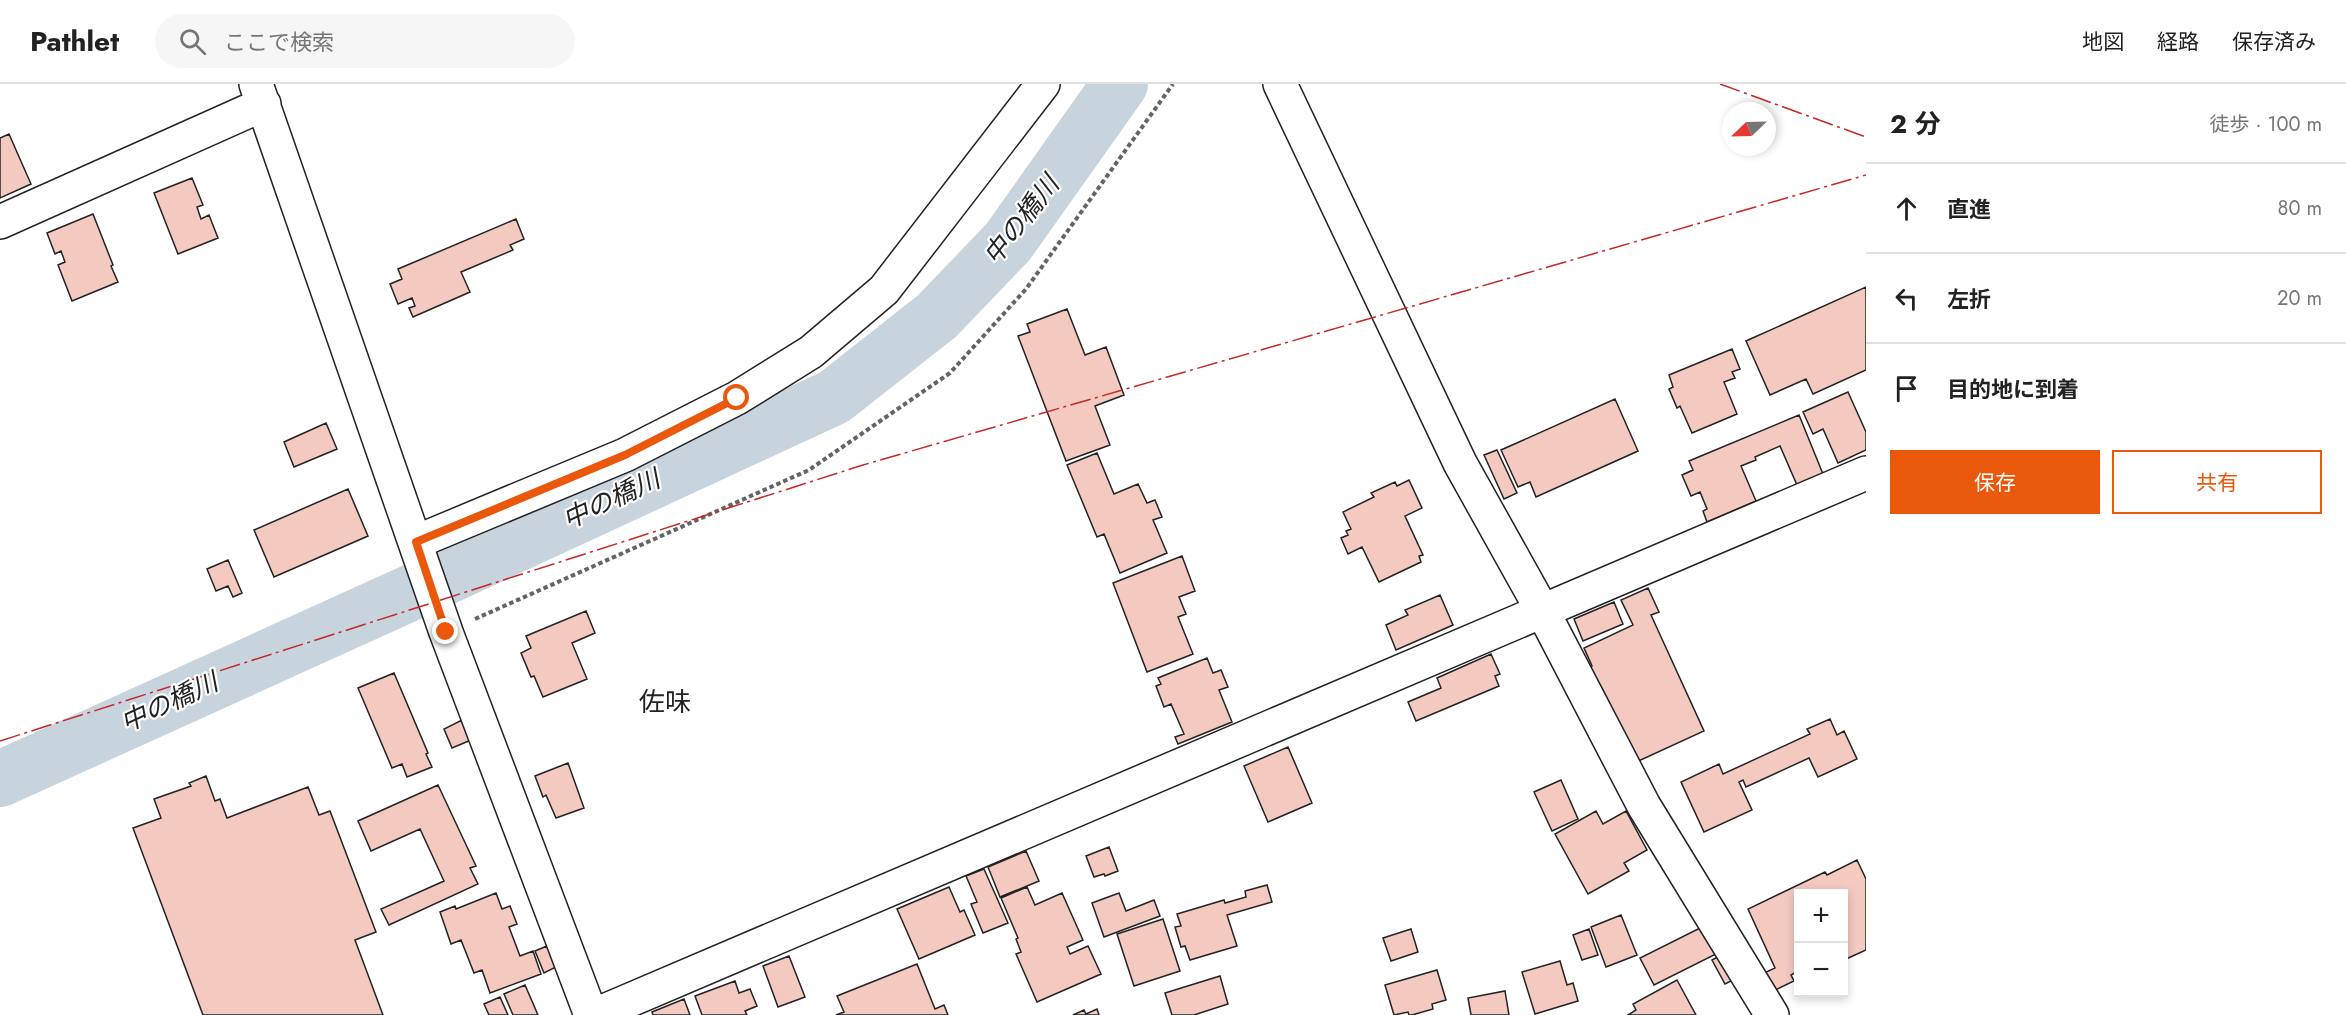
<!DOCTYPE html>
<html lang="ja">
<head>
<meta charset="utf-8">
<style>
	:root { --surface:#fff; --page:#f6f6f6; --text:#222; --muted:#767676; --line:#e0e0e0; --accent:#ea580c }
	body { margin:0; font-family:Jost,"Noto Sans JP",sans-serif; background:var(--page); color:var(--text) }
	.controls { position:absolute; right:18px; bottom:18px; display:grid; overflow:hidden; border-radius:0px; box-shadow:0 3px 9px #0003 }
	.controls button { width:54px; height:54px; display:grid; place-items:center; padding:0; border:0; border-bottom:2px solid var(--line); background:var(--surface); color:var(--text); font:30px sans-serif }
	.compass { position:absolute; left:1722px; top:18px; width:54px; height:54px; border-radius:50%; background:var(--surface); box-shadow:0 3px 9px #0003; rotate:247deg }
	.stop { position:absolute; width:18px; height:18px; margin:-14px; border:4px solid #ea580c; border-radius:50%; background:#fff }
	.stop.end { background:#ea580c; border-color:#fff; box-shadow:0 2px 6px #0008 }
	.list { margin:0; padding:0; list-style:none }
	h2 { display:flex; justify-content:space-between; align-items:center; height:78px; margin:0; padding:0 24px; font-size:26px }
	h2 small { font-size:20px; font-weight:400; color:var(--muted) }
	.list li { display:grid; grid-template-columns:39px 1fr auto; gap:18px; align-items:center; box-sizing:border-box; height:90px; padding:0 24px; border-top:2px solid var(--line) }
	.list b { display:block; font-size:22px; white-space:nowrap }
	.list em { font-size:20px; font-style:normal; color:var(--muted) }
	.actions { display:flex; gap:12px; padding:18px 24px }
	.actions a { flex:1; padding:14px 0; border:2px solid var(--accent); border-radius:0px; text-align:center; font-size:21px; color:var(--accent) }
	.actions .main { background:var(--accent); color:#fff }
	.icon { flex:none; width:33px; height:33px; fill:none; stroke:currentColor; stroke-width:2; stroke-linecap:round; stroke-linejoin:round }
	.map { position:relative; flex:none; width:1866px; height:931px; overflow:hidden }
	header { display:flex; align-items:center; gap:36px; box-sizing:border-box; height:84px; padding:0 30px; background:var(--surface); border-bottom:2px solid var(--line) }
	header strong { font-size:28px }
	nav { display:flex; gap:33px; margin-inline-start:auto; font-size:21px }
	.search { width:420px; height:54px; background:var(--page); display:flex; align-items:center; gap:15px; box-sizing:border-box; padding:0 21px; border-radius:33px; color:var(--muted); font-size:22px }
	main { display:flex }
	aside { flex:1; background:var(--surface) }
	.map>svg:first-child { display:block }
</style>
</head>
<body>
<header>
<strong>Pathlet</strong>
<div class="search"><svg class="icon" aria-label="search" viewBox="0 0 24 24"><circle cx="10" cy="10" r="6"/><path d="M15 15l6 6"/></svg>ここで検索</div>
<nav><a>地図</a><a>経路</a><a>保存済み</a></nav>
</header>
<main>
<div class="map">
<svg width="1866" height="931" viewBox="0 0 1866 931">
	<rect width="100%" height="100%" fill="#fff"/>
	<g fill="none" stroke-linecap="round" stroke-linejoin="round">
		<path stroke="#c7d3dd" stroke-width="56" d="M0,695L441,495L834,313L937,232L1008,158L1120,0"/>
	</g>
	<path fill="#f3c9c0" stroke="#222" stroke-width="1.5" d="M9,50L31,100L0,114V54Z
		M192,94L203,121L197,123L201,135L209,131L218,154L178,170L154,109Z
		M93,130L113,181L111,182L118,198L72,217L58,181L65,178L61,167L55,170L47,149Z
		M516,135L524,155L510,161L513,166L461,188L470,208L413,233L409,224L415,222L412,214L398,220L390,200L402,195L398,185Z
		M1866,203V286L1813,310L1806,295L1770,311L1746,257Z
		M1067,225L1085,271L1106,263L1124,311L1095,322L1110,361L1066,377L1018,252L1030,248L1027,240Z
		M1732,265L1740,285L1732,288L1735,294L1724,298L1737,330L1692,349L1680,322L1677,324L1669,305L1673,303L1669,291Z
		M1848,308L1866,348V366L1838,379L1823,345L1813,350L1803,328Z
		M1615,315L1638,367L1536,413L1530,398L1518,403L1501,366Z
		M1799,331L1823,390L1797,401L1780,362L1755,373L1756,376L1741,382L1756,417L1707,438L1703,427L1707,425L1700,408L1691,412L1682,391L1693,386L1689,377Z
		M326,339L337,365L294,383L284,358Z
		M1497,366L1517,409L1504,415L1484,371Z
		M1097,369L1114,410L1138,400L1147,419L1155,416L1162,433L1153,436L1167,469L1120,489L1104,450L1097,453L1067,381Z
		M1409,396L1422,424L1405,432L1423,471L1419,472L1421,478L1379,498L1362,463L1348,470L1341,454L1348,451L1346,447L1351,445L1343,428L1374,413L1371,409L1395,398L1397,402Z
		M348,405L368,452L274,493L254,446Z
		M1182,472L1195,507L1179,513L1186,530L1178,533L1193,570L1147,588L1113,499Z
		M228,476L242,509L233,513L228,502L216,507L207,485Z
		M1648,504L1659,528L1651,531L1704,647L1632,680L1603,606L1599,608L1588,584L1592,582L1584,564L1633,541L1621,516Z
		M1440,511L1453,541L1396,566L1386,541L1408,531L1405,526Z
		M1614,518L1623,540L1583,557L1574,535Z
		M586,527L595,549L572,559L587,595L543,613L534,592L531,593L521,569L531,564L526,552Z
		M1491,570L1500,590L1495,592L1499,602L1416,637L1408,618L1441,604L1437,594Z
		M1207,574L1213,589L1221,586L1228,603L1219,606L1232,638L1178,660L1175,653L1184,650L1171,620L1164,623L1156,602L1161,600L1158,594Z
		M394,589L428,669L426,670L432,683L407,693L402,680L392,684L358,604Z
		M1830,635L1837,651L1844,647L1857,675L1818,693L1809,674L1746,703L1743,696L1739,698L1752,726L1704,748L1681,698L1719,680L1723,690L1810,650L1807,645Z
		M462,636L471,656L452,664L444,645Z
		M1288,663L1312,719L1268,738L1244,682Z
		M568,679L584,724L556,734L546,711L543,713L535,692Z
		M206,692L215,717L220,715L227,734L308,703L319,731L330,727L376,848L355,856L383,931H203L133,744L161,734L154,715L191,702L189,699Z
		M1561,696L1578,735L1552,747L1534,708Z
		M438,701L476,782L470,784L478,800L389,841L381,825L444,797L420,745L371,767L358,737Z
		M1596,727L1603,740L1626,727L1647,766L1624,779L1629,787L1588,810L1555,750Z
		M1109,763L1118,787L1105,792L1104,790L1094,793L1086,772Z
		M1026,767L1039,797L1000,813L988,783Z
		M1857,776L1866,795V866L1844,876V810H1798V879L1796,880L1798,887L1791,891L1794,897L1769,909L1760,891L1775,884L1748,825L1825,788L1827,791Z
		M984,785L1008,839L983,849L971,820L977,818L966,792Z
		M1267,801L1272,818L1227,831L1237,862L1190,876L1185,862L1181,863L1175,843L1181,842L1177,830L1224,816L1225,819L1246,813L1245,807Z
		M949,803L960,828L964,826L975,851L919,875L897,825Z
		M1027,803L1035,821L1062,809L1083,856L1067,863L1070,870L1088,862L1101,890L1037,918L1016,870L1021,868L1016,855L1018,854L1001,814Z
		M496,809L502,825L510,822L517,840L509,843L520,872L533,867L541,890L490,909L482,886L474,889L461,856L451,860L440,828L455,822L456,825Z
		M1119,809L1126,827L1154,816L1160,832L1104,853L1092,819Z
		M1621,831L1637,871L1606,883L1591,843Z
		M1163,835L1180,887L1134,902L1117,850Z
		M1706,841L1720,868L1654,901L1640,874Z
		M1411,845L1418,868L1391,877L1383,854Z
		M1589,845L1598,871L1582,876L1573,851Z
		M547,862L556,883L544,889L535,867Z
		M1724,869L1737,894L1725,900L1712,876Z
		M789,872L805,913L778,923L763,882Z
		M1560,877L1567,901L1573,899L1578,917L1535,930L1522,888Z
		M917,880L935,925L944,921L948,931H836L844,928L837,912Z
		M1437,886L1446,916L1432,920L1433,925L1412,931H1409L1408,928L1394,931L1385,901Z
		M1220,892L1228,920L1194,931H1172L1165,909Z
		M1677,896L1696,931H1628L1636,926L1633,920Z
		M735,897L739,909L750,905L757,922L745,927L747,931H702L695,912Z
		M525,901L538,931H513L504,910Z
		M1505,907L1509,931H1471L1468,914Z
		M500,913L508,931H489L484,920Z
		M684,915L690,931H653L652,928Z
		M1097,925L1099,931H1073L1084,926L1086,930Z"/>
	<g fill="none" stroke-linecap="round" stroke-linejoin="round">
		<g stroke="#222" stroke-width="36">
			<path id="minor" d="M256,0L446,548L591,931
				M1280,0L1460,379L1542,526L1644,722L1772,931
				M0,138L264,20
				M416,458L625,371L737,314L811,268L884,206L1043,0
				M595,931L1866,389"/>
		</g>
		<path stroke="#646464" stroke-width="4" stroke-dasharray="4.5 3" stroke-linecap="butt" d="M475,535L809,386L950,289L1026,205L1173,0"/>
		<use href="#minor" stroke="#fff" stroke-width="33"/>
		<path stroke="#c62828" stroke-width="1.5" stroke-dasharray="21 4.5 3 4.5" stroke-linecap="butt" d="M1720,0L1866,53
			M0,657L863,381L1866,91"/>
	</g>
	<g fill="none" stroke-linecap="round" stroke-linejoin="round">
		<path stroke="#ea580c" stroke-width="8" d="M446,548L416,458L625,371L737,314"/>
	</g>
	<g text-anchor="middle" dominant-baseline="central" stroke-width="4.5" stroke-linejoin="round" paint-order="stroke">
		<g font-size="26" font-style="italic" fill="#222" stroke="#fff">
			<text transform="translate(1021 136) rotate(-52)">中の橋川</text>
			<text transform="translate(611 415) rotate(-25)">中の橋川</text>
			<text transform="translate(169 618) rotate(-25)">中の橋川</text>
		</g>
		<g font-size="26" fill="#222" stroke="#fff">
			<text x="665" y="618">佐味</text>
		</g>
	</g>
</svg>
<div class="controls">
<button>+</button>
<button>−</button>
</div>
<svg class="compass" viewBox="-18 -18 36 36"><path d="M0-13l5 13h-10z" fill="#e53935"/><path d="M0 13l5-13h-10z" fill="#767676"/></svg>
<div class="stop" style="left:737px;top:314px"></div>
<div class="stop end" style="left:446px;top:548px"></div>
</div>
<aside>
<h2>2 分<small>徒歩 · 100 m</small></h2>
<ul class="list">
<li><svg class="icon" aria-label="ahead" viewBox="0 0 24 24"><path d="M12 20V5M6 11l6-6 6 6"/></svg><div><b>直進</b></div><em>80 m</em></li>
<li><svg class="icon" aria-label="left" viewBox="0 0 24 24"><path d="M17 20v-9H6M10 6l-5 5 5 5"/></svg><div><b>左折</b></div><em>20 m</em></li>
<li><svg class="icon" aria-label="arrive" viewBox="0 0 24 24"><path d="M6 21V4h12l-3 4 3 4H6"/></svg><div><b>目的地に到着</b></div></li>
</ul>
<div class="actions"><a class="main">保存</a><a>共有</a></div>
</aside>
</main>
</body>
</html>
